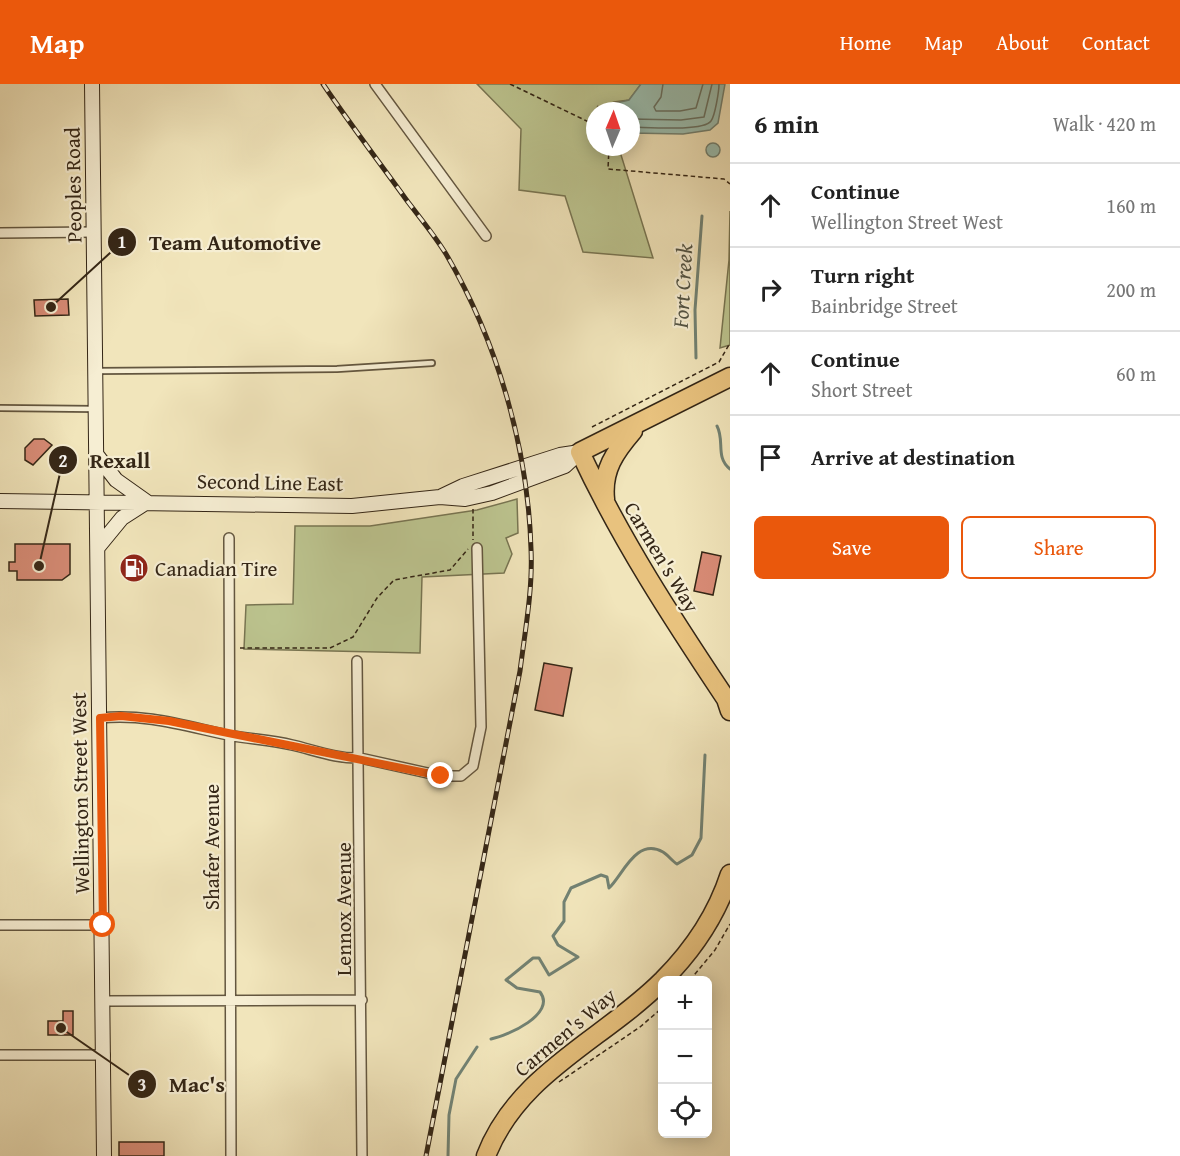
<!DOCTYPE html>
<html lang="en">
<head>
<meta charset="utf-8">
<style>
	:root { --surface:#fff; --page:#f6f6f6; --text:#222; --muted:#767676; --line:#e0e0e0; --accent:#ea580c }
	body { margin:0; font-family:"Gentium Book Plus",serif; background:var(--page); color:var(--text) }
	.controls { position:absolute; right:18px; bottom:18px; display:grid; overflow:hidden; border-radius:9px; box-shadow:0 3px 15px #0003 }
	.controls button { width:54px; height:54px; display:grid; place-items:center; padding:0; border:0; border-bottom:2px solid var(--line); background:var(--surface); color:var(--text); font:30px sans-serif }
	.compass { position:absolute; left:586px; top:18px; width:54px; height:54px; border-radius:50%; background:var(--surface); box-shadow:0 3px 15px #0003; rotate:2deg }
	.stop { position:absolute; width:18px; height:18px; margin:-14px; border:4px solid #ea580c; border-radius:50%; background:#fff }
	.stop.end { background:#ea580c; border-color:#fff; box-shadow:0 2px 6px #0008 }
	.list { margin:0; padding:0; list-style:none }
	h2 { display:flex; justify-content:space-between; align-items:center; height:78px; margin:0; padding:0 24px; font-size:26px }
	h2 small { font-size:20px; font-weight:400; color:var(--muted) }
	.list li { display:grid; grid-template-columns:39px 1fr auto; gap:18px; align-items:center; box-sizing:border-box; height:84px; padding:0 24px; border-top:2px solid var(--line) }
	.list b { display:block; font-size:22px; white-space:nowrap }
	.list p { margin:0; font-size:20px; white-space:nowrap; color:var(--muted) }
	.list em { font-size:20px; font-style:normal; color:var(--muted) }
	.actions { display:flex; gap:12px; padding:18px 24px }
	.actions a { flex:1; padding:14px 0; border:2px solid var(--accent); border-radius:9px; text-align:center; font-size:21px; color:var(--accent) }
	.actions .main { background:var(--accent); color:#fff }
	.icon { flex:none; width:33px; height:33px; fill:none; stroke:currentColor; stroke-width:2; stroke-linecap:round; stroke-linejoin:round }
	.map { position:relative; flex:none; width:730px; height:1072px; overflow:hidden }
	header { display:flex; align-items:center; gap:36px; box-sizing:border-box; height:84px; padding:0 30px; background:var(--accent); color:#fff }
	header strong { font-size:28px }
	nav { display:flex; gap:33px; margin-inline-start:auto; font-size:21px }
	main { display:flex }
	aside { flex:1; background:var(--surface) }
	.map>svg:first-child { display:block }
</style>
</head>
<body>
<header>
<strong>Map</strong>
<nav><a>Home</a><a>Map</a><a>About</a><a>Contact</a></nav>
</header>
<main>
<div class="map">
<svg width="730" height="1072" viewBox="0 0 730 1072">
	<rect width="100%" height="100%" fill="#f1e5bb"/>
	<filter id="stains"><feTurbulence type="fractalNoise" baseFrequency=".00333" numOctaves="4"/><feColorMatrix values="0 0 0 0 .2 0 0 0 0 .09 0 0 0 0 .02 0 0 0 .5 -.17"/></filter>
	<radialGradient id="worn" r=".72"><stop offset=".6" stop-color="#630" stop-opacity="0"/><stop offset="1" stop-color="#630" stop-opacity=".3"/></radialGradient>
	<path fill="#bcc48f" stroke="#787552" stroke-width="1.5" d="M477,0H641L629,16L614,18L603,23L606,27L597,22L603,27H595V63H621V71L653,174L583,168L565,112L519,106L521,45Z
		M730,127V261L720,264L729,176Z
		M517,415L518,449L506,454L512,470L504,489L422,493L420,569L244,565L246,521L293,520L295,442H370L477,426Z"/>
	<path fill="#9bbfb1" stroke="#728273" stroke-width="1.5" d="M641,0H725L718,39L710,46L683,50L631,49V27H606L603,22L629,16Z
		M706 66a7 7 0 1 1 14 0a7 7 0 1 1-14 0Z"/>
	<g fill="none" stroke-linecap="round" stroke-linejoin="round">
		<path stroke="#687264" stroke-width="1.5" d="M663,0L661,13L654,23L656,27H680L696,24L703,0
			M631,35L681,36L704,33L712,0
			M631,43C645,43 703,48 711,37C715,32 719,7 719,0"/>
		<path stroke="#728273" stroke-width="3" d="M696,274L695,226L702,132
			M717,342C725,357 715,373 730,385
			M491,955C507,952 557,930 540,908L517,904L506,896L533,874H539L549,891L578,873L558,861L553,852L564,837V818L571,804L601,791L607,793L609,804C623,791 636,753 663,768C668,771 672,777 677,780L692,771L701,754L705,671
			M448,1072L449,1031L456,995L477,963"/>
	</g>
	<path fill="#d98c77" stroke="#342616" stroke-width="1.5" d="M68,215L69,231L35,232L34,216Z
		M34,355H44L52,361L33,381L25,376V364Z
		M15,460H70V490L62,496H17V487H9V478H15Z
		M702,468L721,472L713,511L694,507Z
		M134,471L145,492L134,497L124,477Z
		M544,579L572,584L563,632L535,626Z
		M63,927H73V951H48V937H63Z
		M119,1058H164V1072H119Z"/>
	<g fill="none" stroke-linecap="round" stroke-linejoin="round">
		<g stroke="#63563f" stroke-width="8">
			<path id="lane" d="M97,287L337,285L432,279
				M0,324L95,325"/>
		</g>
		<g stroke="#63563f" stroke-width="12">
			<path id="street" d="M375,0L486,152
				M0,149L95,148
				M229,454L231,1072
				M357,577L362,1072
				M100,634C144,629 185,642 228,651C249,655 271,656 292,661C314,666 337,675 360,674L441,692H461L473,682L481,643L477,464
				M0,841H103
				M104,917L362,916
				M0,971H105"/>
		</g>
		<g stroke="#342616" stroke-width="16">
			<path id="secondary" d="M92,0L104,1072
				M96,370L116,396L147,418
				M442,412L463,402L560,371L580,368
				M0,417L352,422L440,413L465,415L492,409L565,382L580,368
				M99,462L122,434L147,418"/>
		</g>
		<g stroke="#342616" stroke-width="21">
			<path id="highway" d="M730,293L580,368C621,456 672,534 726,615L730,627
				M605,415C602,386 615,368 633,347
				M663,896C693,866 717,830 730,790
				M486,1072C518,989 603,956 662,897"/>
		</g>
		<path stroke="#342616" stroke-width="1.5" stroke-dasharray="4.5 3" stroke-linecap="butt" d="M510,0L595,41
			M609,63L608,85L724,95L730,100
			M592,343L719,278L730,259
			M473,425V456
			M240,564H330L353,553L377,514L394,496L450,486L468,465
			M690,896L715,866L730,840
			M559,998L640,943L662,924"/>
		<use href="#lane" stroke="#f6eed3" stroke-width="4.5"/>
		<use href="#street" stroke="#f6eed3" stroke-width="9"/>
		<use href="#secondary" stroke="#f6eed3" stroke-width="14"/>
		<use href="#highway" stroke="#e8c27e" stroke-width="18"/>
		<g stroke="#342616" stroke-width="5">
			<path id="rail" d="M323,0C350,40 380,79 408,118C421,135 435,152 446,170C497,257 528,363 531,465C533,505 525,547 520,587L426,1072"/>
		</g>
		<use href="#rail" stroke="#f6eed3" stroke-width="3" stroke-dasharray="9" stroke-linecap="butt"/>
	</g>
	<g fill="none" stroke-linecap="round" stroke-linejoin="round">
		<path stroke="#ea580c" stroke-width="8" d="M103,841L100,634L121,632L169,637L441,692"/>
	</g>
	<defs>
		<g id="fuel-disc" transform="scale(1.5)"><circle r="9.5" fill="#8f2418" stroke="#f6eed3"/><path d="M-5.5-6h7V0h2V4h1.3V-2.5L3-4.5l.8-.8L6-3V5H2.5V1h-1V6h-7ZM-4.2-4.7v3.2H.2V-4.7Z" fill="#fff"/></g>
	</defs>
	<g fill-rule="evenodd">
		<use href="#fuel-disc" x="134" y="484"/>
	</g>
	<g text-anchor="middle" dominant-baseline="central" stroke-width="4.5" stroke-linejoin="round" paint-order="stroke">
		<g font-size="21" fill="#342616" stroke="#f6eed3">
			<text transform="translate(73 101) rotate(-91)">Peoples Road</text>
			<text transform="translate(270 398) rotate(1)">Second Line East</text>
			<text transform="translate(662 473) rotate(59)">Carmen's Way</text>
			<text transform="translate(80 709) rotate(-91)">Wellington Street West</text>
			<text transform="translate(211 763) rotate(-90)">Shafer Avenue</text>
			<text transform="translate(343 825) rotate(-90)">Lennox Avenue</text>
			<text transform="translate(565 948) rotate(-40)">Carmen's Way</text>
		</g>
		<g font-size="21" fill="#342616" stroke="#f6eed3" text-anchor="start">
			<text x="155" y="484">Canadian Tire</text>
		</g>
		<g font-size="22" font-style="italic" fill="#535444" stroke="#f6eed3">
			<text transform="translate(682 202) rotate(-87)">Fort Creek</text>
		</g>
	</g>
	<path fill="none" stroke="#342616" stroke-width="2" d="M51 223L122 158M39 482L63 376M61 944L142 1000"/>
	<g fill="#342616" stroke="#f6eed3" stroke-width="2">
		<circle cx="51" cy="223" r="6"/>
		<circle cx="39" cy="482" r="6"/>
		<circle cx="61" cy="944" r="6"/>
		<circle cx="122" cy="158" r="15"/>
		<circle cx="63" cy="376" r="15"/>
		<circle cx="142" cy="1000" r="15"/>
	</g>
	<g font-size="18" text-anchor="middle" font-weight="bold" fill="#fff">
		<text x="122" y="164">1</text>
		<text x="63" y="383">2</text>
		<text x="142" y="1007">3</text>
	</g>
	<g font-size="22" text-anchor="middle" font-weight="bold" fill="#342616" stroke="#f6eed3" stroke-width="4.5" stroke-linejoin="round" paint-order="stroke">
		<text x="235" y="166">Team Automotive</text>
		<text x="120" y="384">Rexall</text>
		<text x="197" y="1008">Mac's</text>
	</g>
	<rect width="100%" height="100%" filter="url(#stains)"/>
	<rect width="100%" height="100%" fill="url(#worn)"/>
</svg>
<div class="controls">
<button>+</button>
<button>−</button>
<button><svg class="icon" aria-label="locate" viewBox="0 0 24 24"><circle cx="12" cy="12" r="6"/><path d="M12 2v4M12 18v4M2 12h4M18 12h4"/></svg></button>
</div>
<svg class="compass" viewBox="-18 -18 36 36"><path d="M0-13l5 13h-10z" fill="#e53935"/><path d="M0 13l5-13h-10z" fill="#767676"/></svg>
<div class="stop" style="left:103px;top:841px"></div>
<div class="stop end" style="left:441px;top:692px"></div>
</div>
<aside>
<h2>6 min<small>Walk · 420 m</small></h2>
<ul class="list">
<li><svg class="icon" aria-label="ahead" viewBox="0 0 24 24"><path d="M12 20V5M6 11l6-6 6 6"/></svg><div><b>Continue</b><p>Wellington Street West</p></div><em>160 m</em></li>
<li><svg class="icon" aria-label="right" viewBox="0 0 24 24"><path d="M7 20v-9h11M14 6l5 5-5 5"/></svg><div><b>Turn right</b><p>Bainbridge Street</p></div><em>200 m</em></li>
<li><svg class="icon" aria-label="ahead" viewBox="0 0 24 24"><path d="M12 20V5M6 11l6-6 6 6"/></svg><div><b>Continue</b><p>Short Street</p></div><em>60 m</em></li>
<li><svg class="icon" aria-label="arrive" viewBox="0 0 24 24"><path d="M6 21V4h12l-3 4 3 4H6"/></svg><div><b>Arrive at destination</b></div></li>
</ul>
<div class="actions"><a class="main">Save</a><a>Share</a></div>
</aside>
</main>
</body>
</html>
